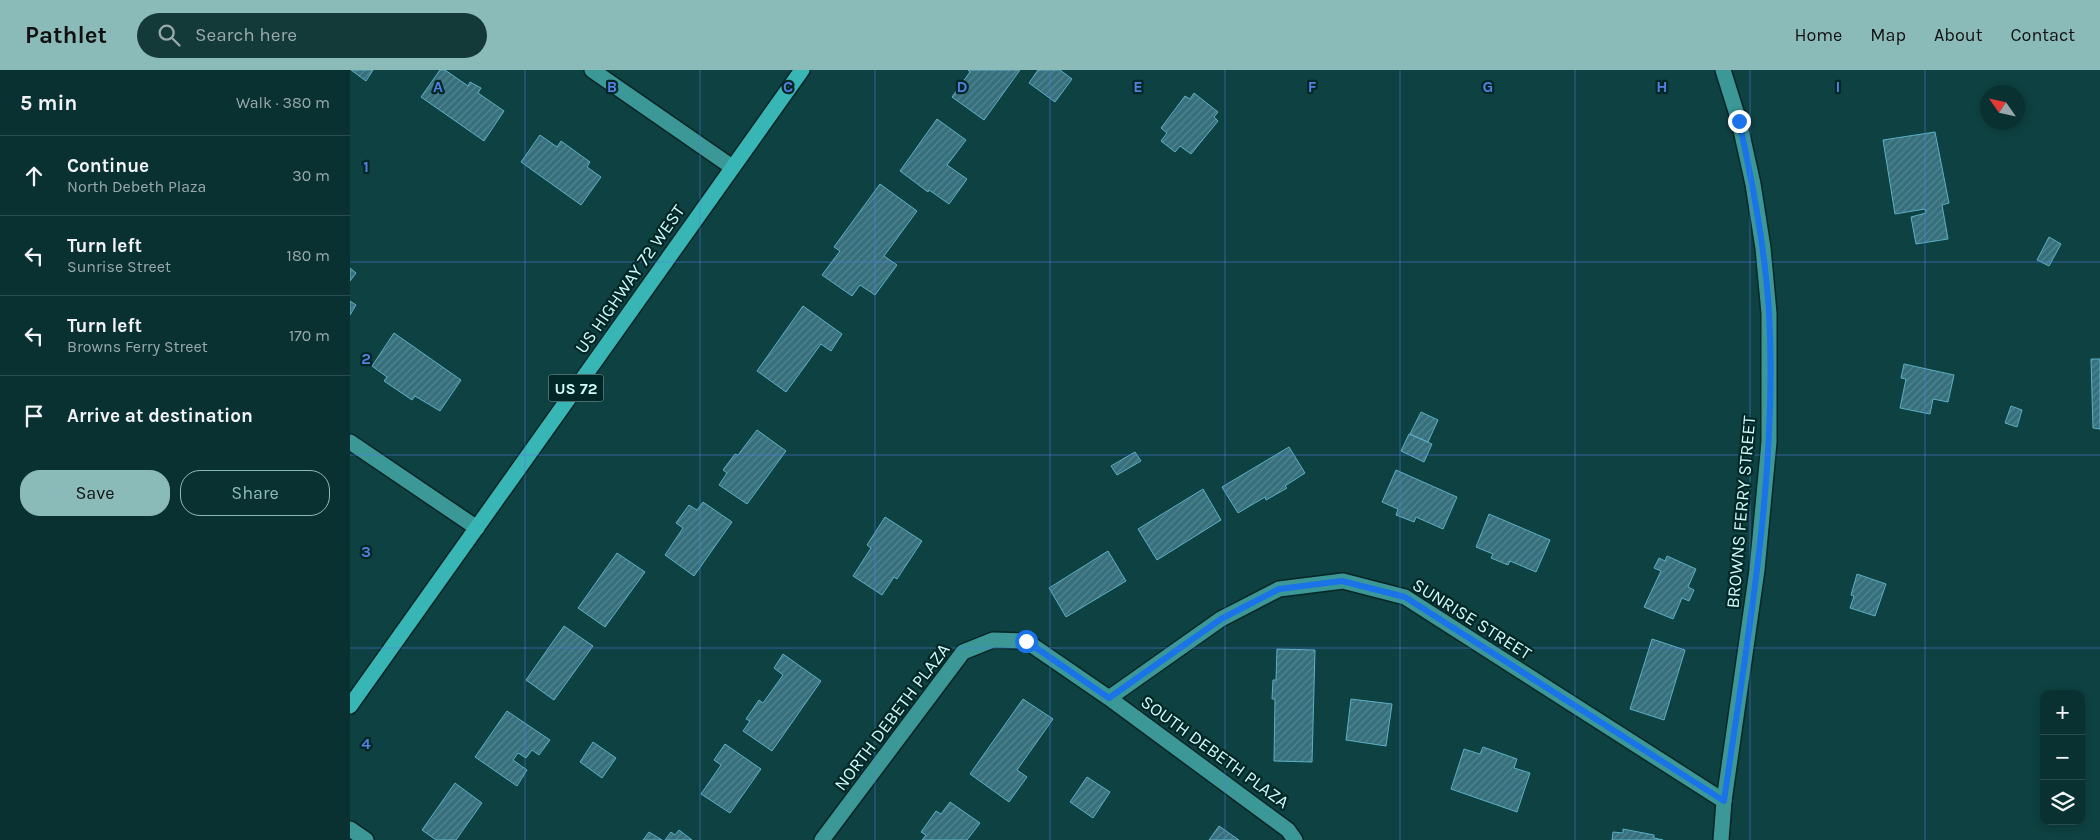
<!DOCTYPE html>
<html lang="en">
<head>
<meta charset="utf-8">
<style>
	:root { --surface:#0a3131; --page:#133939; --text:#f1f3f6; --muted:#99a9ab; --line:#2a4c4d; --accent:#8bbbb9 }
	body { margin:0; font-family:Karla,sans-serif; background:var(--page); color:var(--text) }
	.controls { position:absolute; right:15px; bottom:15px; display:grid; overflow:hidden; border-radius:10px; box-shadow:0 2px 8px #0003 }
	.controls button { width:45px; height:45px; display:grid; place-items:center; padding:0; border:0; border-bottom:1px solid var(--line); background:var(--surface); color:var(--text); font:25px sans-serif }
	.compass { position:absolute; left:1630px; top:15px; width:45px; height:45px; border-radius:50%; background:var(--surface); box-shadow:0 2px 8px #0003; rotate:304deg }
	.stop { position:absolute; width:15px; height:15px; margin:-11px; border:4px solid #1a73e8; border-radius:50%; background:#fff }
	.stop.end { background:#1a73e8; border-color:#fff; box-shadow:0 1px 5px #0008 }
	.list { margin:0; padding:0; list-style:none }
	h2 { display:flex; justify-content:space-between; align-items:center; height:65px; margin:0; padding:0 20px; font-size:21px }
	h2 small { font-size:16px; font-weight:400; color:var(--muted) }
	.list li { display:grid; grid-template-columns:32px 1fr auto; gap:15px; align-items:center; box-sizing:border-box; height:80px; padding:0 20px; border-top:1px solid var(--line) }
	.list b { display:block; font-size:19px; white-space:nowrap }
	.list p { margin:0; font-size:16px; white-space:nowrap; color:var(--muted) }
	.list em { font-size:16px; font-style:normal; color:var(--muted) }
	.actions { display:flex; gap:10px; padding:15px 20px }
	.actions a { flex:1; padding:11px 0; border:1px solid var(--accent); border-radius:20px; text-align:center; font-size:18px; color:var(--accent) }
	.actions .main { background:var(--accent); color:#111 }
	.icon { flex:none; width:28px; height:28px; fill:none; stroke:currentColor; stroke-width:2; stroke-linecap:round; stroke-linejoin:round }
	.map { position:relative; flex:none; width:1750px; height:770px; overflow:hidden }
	header { display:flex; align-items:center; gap:30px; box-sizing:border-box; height:70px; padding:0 25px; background:var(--accent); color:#111 }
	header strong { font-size:24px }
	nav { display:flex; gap:28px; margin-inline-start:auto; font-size:18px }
	.search { width:350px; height:45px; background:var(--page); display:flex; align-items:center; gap:12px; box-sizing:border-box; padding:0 18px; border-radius:28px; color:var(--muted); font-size:19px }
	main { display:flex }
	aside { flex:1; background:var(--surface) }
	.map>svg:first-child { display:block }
</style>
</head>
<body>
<header>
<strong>Pathlet</strong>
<div class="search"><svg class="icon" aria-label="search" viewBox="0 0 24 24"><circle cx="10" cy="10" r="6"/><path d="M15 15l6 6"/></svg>Search here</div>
<nav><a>Home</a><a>Map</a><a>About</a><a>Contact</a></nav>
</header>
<main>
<aside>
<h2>5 min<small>Walk · 380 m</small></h2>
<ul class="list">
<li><svg class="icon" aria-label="ahead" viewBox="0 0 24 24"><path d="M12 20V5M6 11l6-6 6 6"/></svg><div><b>Continue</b><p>North Debeth Plaza</p></div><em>30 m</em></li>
<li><svg class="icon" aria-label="left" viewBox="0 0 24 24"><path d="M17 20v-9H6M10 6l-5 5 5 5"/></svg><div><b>Turn left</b><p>Sunrise Street</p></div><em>180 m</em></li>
<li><svg class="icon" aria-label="left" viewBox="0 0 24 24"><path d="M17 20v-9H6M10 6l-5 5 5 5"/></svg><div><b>Turn left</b><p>Browns Ferry Street</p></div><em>170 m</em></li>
<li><svg class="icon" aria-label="arrive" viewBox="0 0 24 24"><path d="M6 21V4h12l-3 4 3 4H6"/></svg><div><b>Arrive at destination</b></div></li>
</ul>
<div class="actions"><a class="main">Save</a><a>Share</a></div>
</aside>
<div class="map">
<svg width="1750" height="770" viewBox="0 0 1750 770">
	<defs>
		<pattern id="building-hatch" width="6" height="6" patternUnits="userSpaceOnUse" patternTransform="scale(1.25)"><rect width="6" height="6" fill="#37707d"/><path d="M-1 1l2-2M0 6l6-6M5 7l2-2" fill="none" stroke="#538590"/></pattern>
	</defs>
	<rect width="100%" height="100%" fill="#0e4141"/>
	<path fill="url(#building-hatch)" stroke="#5cb0c4" d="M1,0H23L16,11Z
		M90,0H95L118,16L120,12L131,18L128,23L154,41L134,71L71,27Z
		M618,0H670L634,50L602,27L620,2Z
		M688,0H710L722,9L705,32L679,13Z
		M844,23L868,42L864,47L868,51L841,84L830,76L825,82L811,71L817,63L811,58L835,26L840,29Z
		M587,49L616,70L597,95L617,109L599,134L579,120L578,122L550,101Z
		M1585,62L1599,133L1592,135L1598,169L1566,174L1561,147L1576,143L1575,139L1545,144L1533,70Z
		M190,65L207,77L211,71L240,92L237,97L251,107L231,135L171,92Z
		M530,114L567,141L534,186L547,195L525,225L510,215L502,226L472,205L490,181L484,177Z
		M1699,167L1711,174L1699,196L1687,190Z
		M0,198L6,203L0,211Z
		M0,231L6,235L0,245Z
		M453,236L492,264L481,281L471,274L436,322L407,301Z
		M44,263L111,310L90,341L65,326L62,330L34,311L37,307L22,296Z
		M1741,289H1750V359L1743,358Z
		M1554,294L1604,305L1598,332L1583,329L1580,344L1550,338L1556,309L1551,308Z
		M1661,336L1672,340L1667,357L1655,353Z
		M1071,342L1088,350L1078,372L1060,364Z
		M407,360L436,381L397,434L369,415L377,403L373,400L385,384L388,385Z
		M1059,364L1082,374L1074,392L1051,381Z
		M939,377L955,403L935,416L937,418L916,430L915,427L888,443L872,417Z
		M785,382L791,391L767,405L761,396Z
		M1046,400L1107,427L1093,459L1066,447L1064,452L1046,445L1048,439L1032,432Z
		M853,419L871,450L807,490L788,459Z
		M353,432L382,452L344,506L315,485L333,458L326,453L339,435L347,440Z
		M1139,444L1200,470L1186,502L1160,491L1158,495L1141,488L1143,484L1126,477Z
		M535,447L572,471L547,509L544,507L532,525L503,506L521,478L517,475Z
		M758,481L776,511L716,547L699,518Z
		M267,483L295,502L255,557L228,538Z
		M1317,486L1346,499L1338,517L1344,520L1339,531L1332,528L1323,549L1294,537L1311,501L1304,498L1309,488L1315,491Z
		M1507,504L1536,514L1525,546L1500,538L1504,526L1501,525Z
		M214,556L243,576L204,630L176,610Z
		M1302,569L1335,580L1314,650L1280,639Z
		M927,579L965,580L962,692L924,691L925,629H922L923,610H926Z
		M433,584L471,611L422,681L393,661L400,651L396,649L409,630L413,633L433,605L424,598Z
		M673,629L703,649L667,700L677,707L659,732L620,704Z
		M1001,629L1042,634L1036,676L996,670Z
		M157,641L200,670L189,685L182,680L176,688L168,683L163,690L177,700L167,716L125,687Z
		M243,672L266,688L252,708L230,692Z
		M375,674L411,699L380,743L351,724L371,695L364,690Z
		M1133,677L1167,689L1164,698L1180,703L1167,742L1101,719L1114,679L1130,684Z
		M737,707L760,722L743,748L720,732Z
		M105,713L132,733L106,770H86L72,760Z
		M600,732L630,753L617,770H572L576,765L571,762L586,741L591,744Z
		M869,756L889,770H859Z
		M1273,759L1304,765V768L1313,770H1262L1263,762L1273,763Z
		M329,760L342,770H315L321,762L325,765Z
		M299,762L312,770H293Z"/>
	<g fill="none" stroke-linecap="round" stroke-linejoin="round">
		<g stroke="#082525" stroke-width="18">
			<path id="street" d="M242,0L382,97
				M0,372L127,458
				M759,628L871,549L929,519L993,511L1055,527L1374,731
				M0,759L16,770
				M472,770L613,582L643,570L676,571L759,628L938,760L945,770"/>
		</g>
		<g stroke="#082525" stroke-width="18">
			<path id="secondary" d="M1371,770L1374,731L1407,500L1419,372V243L1413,178L1403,114L1389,51L1373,0"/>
		</g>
		<g stroke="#082525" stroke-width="18">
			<path id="highway" d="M0,636L452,0"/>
		</g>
		<use href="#street" stroke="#3b9897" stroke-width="15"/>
		<use href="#secondary" stroke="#3b9897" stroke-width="15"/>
		<use href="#highway" stroke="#38b5b5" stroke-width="15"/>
	</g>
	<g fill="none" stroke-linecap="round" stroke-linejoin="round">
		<path stroke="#1a73e8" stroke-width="6" d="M676,571L759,628L871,549L929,519L992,511L1055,527L1374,731C1397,570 1428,406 1419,242C1415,177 1403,114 1389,51"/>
	</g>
	<path fill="none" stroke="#5281e2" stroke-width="1" stroke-opacity="0.55" d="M175,0V770M350,0V770M525,0V770M700,0V770M875,0V770M1050,0V770M1225,0V770M1400,0V770M1575,0V770M0,192H1750M0,385H1750M0,578H1750"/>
	<g text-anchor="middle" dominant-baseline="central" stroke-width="4.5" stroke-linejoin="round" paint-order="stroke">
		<rect fill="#002626" stroke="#91bab9" stroke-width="1" x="198.5" y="304.5" width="55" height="27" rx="4"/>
		<g font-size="16" font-weight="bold" fill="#cff9f8">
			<text x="226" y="318">US 72</text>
		</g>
		<g font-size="18" fill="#cff9f8" stroke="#002626">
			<text transform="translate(280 209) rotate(-55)">US HIGHWAY 72 WEST</text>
			<text transform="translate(1391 442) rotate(-85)">BROWNS FERRY STREET</text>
			<text transform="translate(1122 549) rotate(32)">SUNRISE STREET</text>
			<text transform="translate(542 647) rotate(-53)">NORTH DEBETH PLAZA</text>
			<text transform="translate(865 682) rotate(36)">SOUTH DEBETH PLAZA</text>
		</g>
	</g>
	<g font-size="16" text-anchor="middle" font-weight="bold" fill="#5281e2" stroke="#002626" stroke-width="4.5" stroke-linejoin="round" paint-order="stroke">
		<text x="88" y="22">A</text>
		<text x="262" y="22">B</text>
		<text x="438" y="22">C</text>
		<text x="612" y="22">D</text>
		<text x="788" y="22">E</text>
		<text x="962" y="22">F</text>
		<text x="1138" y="22">G</text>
		<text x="1312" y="22">H</text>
		<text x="1488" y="22">I</text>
		<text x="16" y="102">1</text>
		<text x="16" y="294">2</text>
		<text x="16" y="487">3</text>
		<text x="16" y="679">4</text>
	</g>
</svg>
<div class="controls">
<button>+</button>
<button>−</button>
<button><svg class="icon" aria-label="layers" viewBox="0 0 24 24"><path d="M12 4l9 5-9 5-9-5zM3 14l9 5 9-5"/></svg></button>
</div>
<svg class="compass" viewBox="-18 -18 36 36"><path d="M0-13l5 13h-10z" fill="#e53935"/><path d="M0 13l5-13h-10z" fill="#99a9ab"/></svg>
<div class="stop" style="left:676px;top:571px"></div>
<div class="stop end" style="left:1389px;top:51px"></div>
</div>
</main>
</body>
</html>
